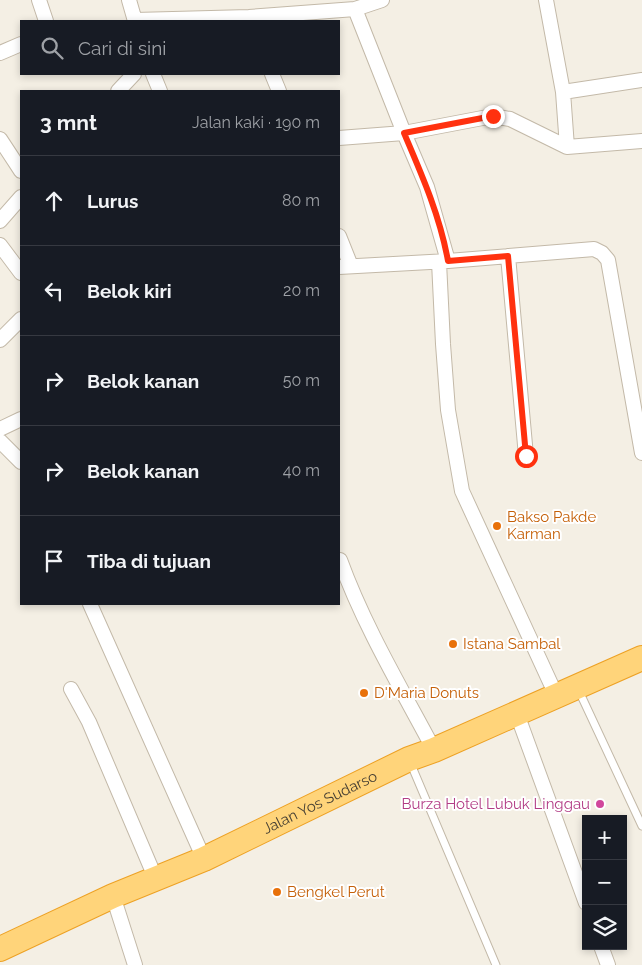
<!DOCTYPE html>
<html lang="id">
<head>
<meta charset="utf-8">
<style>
	:root { --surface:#171b24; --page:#242831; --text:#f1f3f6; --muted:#9ea1a6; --line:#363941 }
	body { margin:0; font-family:Raleway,sans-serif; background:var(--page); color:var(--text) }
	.controls { position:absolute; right:15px; bottom:15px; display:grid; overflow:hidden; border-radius:0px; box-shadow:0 2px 8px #0003 }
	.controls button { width:45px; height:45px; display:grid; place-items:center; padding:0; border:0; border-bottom:1px solid var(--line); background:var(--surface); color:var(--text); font:25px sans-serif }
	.stop { position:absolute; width:15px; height:15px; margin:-11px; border:4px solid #ff310f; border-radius:50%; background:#fff }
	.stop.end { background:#ff310f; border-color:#fff; box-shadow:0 1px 5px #0008 }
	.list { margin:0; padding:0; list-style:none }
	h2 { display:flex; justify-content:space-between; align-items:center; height:65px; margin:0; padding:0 20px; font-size:21px }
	h2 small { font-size:16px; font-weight:400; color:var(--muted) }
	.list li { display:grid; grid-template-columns:32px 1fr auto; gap:15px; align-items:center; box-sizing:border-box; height:90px; padding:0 20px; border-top:1px solid var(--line) }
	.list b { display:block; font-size:19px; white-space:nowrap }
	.list em { font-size:16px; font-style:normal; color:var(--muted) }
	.icon { flex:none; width:28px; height:28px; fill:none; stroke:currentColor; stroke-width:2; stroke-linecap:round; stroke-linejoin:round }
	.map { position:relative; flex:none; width:642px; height:965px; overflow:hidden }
	.search { position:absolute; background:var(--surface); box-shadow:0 2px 8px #0003; left:20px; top:20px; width:320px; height:55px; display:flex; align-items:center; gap:12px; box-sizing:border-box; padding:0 18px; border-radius:0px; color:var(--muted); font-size:19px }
	.panel { position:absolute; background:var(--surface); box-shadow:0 2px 8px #0003; left:20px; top:90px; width:320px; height:515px; border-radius:0px }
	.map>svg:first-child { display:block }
</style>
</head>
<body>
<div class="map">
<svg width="642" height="965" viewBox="0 0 642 965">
	<rect width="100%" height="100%" fill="#f4efe4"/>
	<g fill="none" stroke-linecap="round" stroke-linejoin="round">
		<g stroke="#c3b9a8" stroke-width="9">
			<path id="service" d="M579,691L642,826
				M410,762L496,965"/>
		</g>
		<g stroke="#c3b9a8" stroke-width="16">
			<path id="minor" d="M39,0L46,21
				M129,0L135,21
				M546,0L563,92L567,147
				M355,9L404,133L427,187L448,261
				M135,20L249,17L355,9L382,0
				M0,53L21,44
				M153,74L160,91
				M272,74L279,91
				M118,91L134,74
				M563,92L642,80
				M339,138L404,133L493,116L510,119L567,147L642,141
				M0,139L21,171
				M0,221L21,197
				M339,236L351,266
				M0,245L21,273
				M508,256L526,456
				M439,262L443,344L448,410L462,491L556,695
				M339,267L448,261L594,249L602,253L608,260L642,453
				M0,340L21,319
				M0,429L21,419
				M0,441L21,462
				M340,560C364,626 401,688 434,750
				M90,604L204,859
				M71,689L89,722L155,877
				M517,714L586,903
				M113,896L135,965
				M601,946L608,965"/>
		</g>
		<g stroke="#eda124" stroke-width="26">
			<g id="trunk">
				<path id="s1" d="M0,949L113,896L204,859L409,759L434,750L642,658"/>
			</g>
		</g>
		<use href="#service" stroke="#fff" stroke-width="7"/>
		<use href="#minor" stroke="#fff" stroke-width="14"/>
		<use href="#trunk" stroke="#ffd47a" stroke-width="24"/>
	</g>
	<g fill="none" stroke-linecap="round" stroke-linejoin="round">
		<path stroke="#ff310f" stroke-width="6" d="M493,116L404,133C422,175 440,216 448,261L508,256L526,456"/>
	</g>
	<g fill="#e8710a" stroke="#fff" stroke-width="2">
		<circle cx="497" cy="526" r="5"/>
		<circle cx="453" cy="644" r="5"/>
		<circle cx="364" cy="693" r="5"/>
		<circle cx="277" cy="892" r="5"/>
	</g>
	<circle fill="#d1479c" stroke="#fff" stroke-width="2" cx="600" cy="804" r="5"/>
	<g text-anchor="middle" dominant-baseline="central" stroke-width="4" stroke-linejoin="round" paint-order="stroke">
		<g font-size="15" fill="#c56008" stroke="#fff" text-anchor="start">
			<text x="507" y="517">Bakso Pakde<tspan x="507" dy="17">Karman</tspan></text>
			<text x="463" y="644">Istana Sambal</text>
			<text x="374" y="693">D'Maria Donuts</text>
			<text x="287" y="892">Bengkel Perut</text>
		</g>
		<g font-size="15" fill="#463f33" stroke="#fff">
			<text stroke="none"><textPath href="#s1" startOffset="352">Jalan Yos Sudarso</textPath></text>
		</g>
		<g font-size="15" fill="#b23c85" stroke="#fff" text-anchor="end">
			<text x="590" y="804">Burza Hotel Lubuk Linggau</text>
		</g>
	</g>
</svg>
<div class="controls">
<button>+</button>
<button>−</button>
<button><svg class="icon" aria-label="layers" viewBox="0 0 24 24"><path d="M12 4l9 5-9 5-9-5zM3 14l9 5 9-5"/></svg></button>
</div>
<div class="stop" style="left:526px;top:456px"></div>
<div class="stop end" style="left:493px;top:116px"></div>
<div class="search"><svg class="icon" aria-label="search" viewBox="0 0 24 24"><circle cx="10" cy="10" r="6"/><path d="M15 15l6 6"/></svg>Cari di sini</div>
<section class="panel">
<h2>3 mnt<small>Jalan kaki · 190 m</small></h2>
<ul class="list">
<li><svg class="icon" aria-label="ahead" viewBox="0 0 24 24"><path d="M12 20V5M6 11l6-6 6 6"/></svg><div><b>Lurus</b></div><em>80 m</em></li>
<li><svg class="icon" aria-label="left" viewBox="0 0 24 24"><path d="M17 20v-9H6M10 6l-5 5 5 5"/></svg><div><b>Belok kiri</b></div><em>20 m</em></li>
<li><svg class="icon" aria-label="right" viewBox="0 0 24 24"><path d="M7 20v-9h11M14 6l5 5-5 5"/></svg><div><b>Belok kanan</b></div><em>50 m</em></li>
<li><svg class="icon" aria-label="right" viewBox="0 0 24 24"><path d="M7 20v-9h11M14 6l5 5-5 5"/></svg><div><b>Belok kanan</b></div><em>40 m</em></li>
<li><svg class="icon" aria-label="arrive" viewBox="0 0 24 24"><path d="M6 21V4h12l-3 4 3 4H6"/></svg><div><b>Tiba di tujuan</b></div></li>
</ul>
</section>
</div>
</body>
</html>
